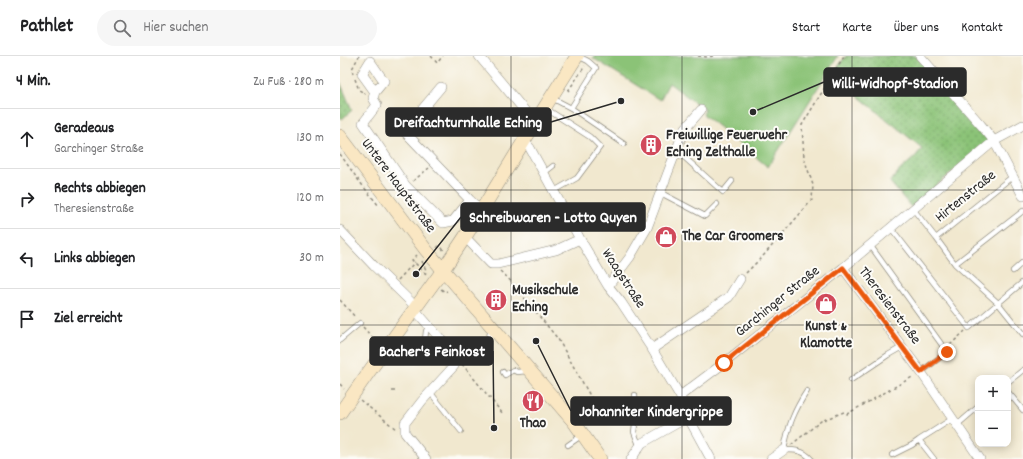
<!DOCTYPE html>
<html lang="de">
<head>
<meta charset="utf-8">
<style>
	:root { --surface:#fff; --page:#f6f6f6; --text:#202124; --muted:#757577; --line:#e0e0e0 }
	body { margin:0; font-family:Dekko,sans-serif; background:var(--page); color:var(--text) }
	.controls { position:absolute; right:12px; bottom:12px; display:grid; overflow:hidden; border-radius:8px; box-shadow:0 2px 10px #0003 }
	.controls button { width:36px; height:36px; display:grid; place-items:center; padding:0; border:0; border-bottom:1px solid var(--line); background:var(--surface); color:var(--text); font:20px sans-serif }
	.stop { position:absolute; width:12px; height:12px; margin:-9px; border:3px solid #ea580c; border-radius:50%; background:#fff }
	.stop.end { background:#ea580c; border-color:#fff; box-shadow:0 1px 4px #0008 }
	.list { margin:0; padding:0; list-style:none }
	h2 { display:flex; justify-content:space-between; align-items:center; height:52px; margin:0; padding:0 16px; font-size:17px }
	h2 small { font-size:13px; font-weight:400; color:var(--muted) }
	.list li { display:grid; grid-template-columns:26px 1fr auto; gap:12px; align-items:center; box-sizing:border-box; height:60px; padding:0 16px; border-top:1px solid var(--line) }
	.list b { display:block; font-size:15px; white-space:nowrap }
	.list p { margin:0; font-size:13px; white-space:nowrap; color:var(--muted) }
	.list em { font-size:13px; font-style:normal; color:var(--muted) }
	.icon { flex:none; width:22px; height:22px; fill:none; stroke:currentColor; stroke-width:2; stroke-linecap:round; stroke-linejoin:round }
	.map { position:relative; flex:none; width:683px; height:403px; overflow:hidden }
	header { display:flex; align-items:center; gap:24px; box-sizing:border-box; height:56px; padding:0 20px; background:var(--surface); border-bottom:1px solid var(--line) }
	header strong { font-size:19px }
	nav { display:flex; gap:22px; margin-inline-start:auto; font-size:14px }
	.search { width:280px; height:36px; background:var(--page); display:flex; align-items:center; gap:10px; box-sizing:border-box; padding:0 14px; border-radius:22px; color:var(--muted); font-size:15px }
	main { display:flex }
	aside { flex:1; background:var(--surface) }
	.map>svg:first-child { display:block }
</style>
</head>
<body>
<header>
<strong>Pathlet</strong>
<div class="search"><svg class="icon" aria-label="search" viewBox="0 0 24 24"><circle cx="10" cy="10" r="6"/><path d="M15 15l6 6"/></svg>Hier suchen</div>
<nav><a>Start</a><a>Karte</a><a>Über uns</a><a>Kontakt</a></nav>
</header>
<main>
<aside>
<h2>4 Min.<small>Zu Fuß · 280 m</small></h2>
<ul class="list">
<li><svg class="icon" aria-label="ahead" viewBox="0 0 24 24"><path d="M12 20V5M6 11l6-6 6 6"/></svg><div><b>Geradeaus</b><p>Garchinger Straße</p></div><em>130 m</em></li>
<li><svg class="icon" aria-label="right" viewBox="0 0 24 24"><path d="M7 20v-9h11M14 6l5 5-5 5"/></svg><div><b>Rechts abbiegen</b><p>Theresienstraße</p></div><em>120 m</em></li>
<li><svg class="icon" aria-label="left" viewBox="0 0 24 24"><path d="M17 20v-9H6M10 6l-5 5 5 5"/></svg><div><b>Links abbiegen</b></div><em>30 m</em></li>
<li><svg class="icon" aria-label="arrive" viewBox="0 0 24 24"><path d="M6 21V4h12l-3 4 3 4H6"/></svg><div><b>Ziel erreicht</b></div></li>
</ul>
</aside>
<div class="map">
<svg width="683" height="403" viewBox="0 0 683 403">
	<defs>
		<pattern id="grass-dots" width="8" height="8" patternUnits="userSpaceOnUse"><rect width="8" height="8" fill="#8bc377"/><path d="M2 2h.1M6 6h.1" fill="none" stroke="#729f62" stroke-width="1.8" stroke-linecap="round"/></pattern>
	</defs>
	<rect width="100%" height="100%" fill="#fdfcf7"/>
	<filter id="ink" filterUnits="userSpaceOnUse"><feTurbulence type="fractalNoise" baseFrequency=".025" numOctaves="2"/><feDisplacementMap in="SourceGraphic" scale="8" xChannelSelector="R" yChannelSelector="G"/><feConvolveMatrix kernelMatrix="1 2 1 2 8 2 1 2 1" color-interpolation-filters="sRGB"/></filter>
	<filter id="wash" filterUnits="userSpaceOnUse"><feTurbulence type="fractalNoise" baseFrequency=".012" numOctaves="4" result="noise"/><feDisplacementMap in="SourceGraphic" scale="16" xChannelSelector="R" yChannelSelector="G"/><feGaussianBlur stdDeviation="0.9" result="paint"/><feColorMatrix in="noise" values="0 0 0 0 0 0 0 0 0 0 0 0 0 0 0 0 0 1.4 0 .05"/><feComposite in="paint" operator="in"/></filter>
	<g filter="url(#wash)">
		<rect width="100%" height="100%" fill="#f1e8cf"/>
		<path fill="url(#grass-dots)" stroke="#5b7751" d="M506,0H576L650,84L571,151L550,126L560,114L575,101L582,92L492,19Z
			M0,26L12,54L2,63L0,61Z"/>
		<path fill="#8bc377" stroke="#5b7751" d="M254,0H498L428,111L363,58L365,54L329,27L320,44L253,2Z"/>
	</g>
	<g filter="url(#ink)">
		<g fill="none" stroke-linecap="round" stroke-linejoin="round">
			<g stroke="#8e8a7d" stroke-width="6">
				<path id="lane" d="M212,42L231,52L256,12L248,5L238,0
					M205,52L250,81L260,91L237,122L214,135
					M231,52L284,88
					M335,98L344,101L383,136L392,125
					M204,117L213,110
					M321,137L365,160L377,148
					M573,153L596,182L673,120
					M551,172L629,272L683,226
					M596,182L615,208L683,155
					M530,189L607,296L581,316
					M615,208L658,247L683,278
					M673,215L683,206
					M89,270L86,275L85,284C92,289 95,288 103,285
					M0,284L20,267
					M147,296L146,295L151,272
					M163,316L165,319L173,314L177,316L187,315
					M511,324L548,299L562,291
					M668,326L683,314
					M467,335C454,355 448,370 444,394C455,394 463,394 471,403
					M90,336L121,375
					M668,336L683,354
					M295,339L296,361L294,376L299,389
					M617,369L638,351
					M228,389L241,380
					M552,399L572,389L579,384
					M594,403L579,384L612,363"/>
			</g>
			<g stroke="#8e8a7d" stroke-width="10">
				<path id="street" d="M139,0L195,67
					M580,0L641,69L654,85L683,140
					M101,31L64,75L130,144L141,155
					M35,36L22,18L30,5L44,25L35,36L33,42L37,49L23,67L66,130L103,167L113,165L130,144
					M184,85L190,92L240,183L268,230L281,246L312,293L340,340L348,361L371,403
					M0,174L34,210L76,251
					M125,181L151,208H158L216,194L240,183
					M503,212L581,316L640,403
					M268,230L290,201L307,172L344,74L361,54
					M75,254L113,297L116,304L114,310L82,345L65,367V377L86,403
					M312,293L389,241L400,223
					M340,340L384,307L503,212L654,85L683,69
					M291,403L302,387L348,361
					M431,403L444,394"/>
			</g>
			<g stroke="#8e8a7d" stroke-width="14">
				<path id="secondary" d="M0,80L86,194L234,366L260,403
					M0,357L28,317L103,214L125,181L195,67L237,0"/>
			</g>
			<path stroke="#8e8a7d" stroke-width="1.5" stroke-dasharray="3 3" stroke-linecap="butt" d="M91,0L97,7L103,0
				M358,0L367,1L374,0
				M13,18L12,13L19,0
				M15,23L19,34L26,38
				M228,35L245,10
				M0,98L19,125L39,150
				M73,125L89,112
				M97,192L99,190L102,192L104,195
				M77,199L72,204L86,218
				M82,205L86,214L85,220
				M160,215L168,222L218,283L257,352L242,361
				M406,217L424,199L472,144L473,129L464,102L462,69L504,0
				M58,224L75,206
				M101,233L105,236L107,235
				M0,244L16,262
				M23,271L38,288
				M610,289L625,275
				M122,308L163,358
				M0,328L4,333
				M52,335H58
				M20,344L56,373
				M451,389L481,365L504,356L507,358L574,320"/>
			<use href="#lane" stroke="#fff" stroke-width="4.5"/>
			<use href="#street" stroke="#fff" stroke-width="9"/>
			<use href="#secondary" stroke="#fae7c3" stroke-width="13"/>
		</g>
	</g>
	<g fill="none" stroke-linecap="round" stroke-linejoin="round" filter="url(#ink)">
		<path stroke="#ea580c" stroke-width="5" d="M384,307L503,212L581,316L607,296"/>
	</g>
	<path fill="none" stroke="#2b2b2b" stroke-width="1" stroke-opacity="0.55" d="M171,0V403M342,0V403M512,0V403M0,134H683M0,269H683"/>
	<defs>
		<g id="building-disc" transform="scale(1.15)"><circle r="9.5" fill="#d1495b" stroke="#fdfcf7"/><path d="M-4-6H4V6H1V3H-1V6H-4ZM-2.5-4.3h1.7v1.8h-1.7ZM.8-4.3h1.7v1.8H.8ZM-2.5-1h1.7V.8h-1.7ZM.8-1h1.7V.8H.8Z" fill="#fff"/></g>
		<g id="shop-disc" transform="scale(1.15)"><circle r="9.5" fill="#d1495b" stroke="#fdfcf7"/><path d="M-5-2.5h2.3a2.7 3.5 0 0 1 5.4 0H5L5.5 6h-11ZM-1.5-2.5h3a1.5 2.3 0 0 0-3 0Z" fill="#fff"/></g>
		<g id="restaurant-disc" transform="scale(1.15)"><circle r="9.5" fill="#d1495b" stroke="#fdfcf7"/><path d="M-5-6h1v4h1v-4h1v4h1v-4h1v5L-1.5 .5V6h-2V.5L-5-1ZM5-6V6H3V1.5H1.5Q1.5-4 5-6Z" fill="#fff"/></g>
	</defs>
	<g fill-rule="evenodd">
		<use href="#building-disc" x="311" y="89"/>
		<use href="#shop-disc" x="326" y="181"/>
		<use href="#building-disc" x="156" y="244"/>
		<use href="#shop-disc" x="486" y="248"/>
		<use href="#restaurant-disc" x="193" y="345"/>
	</g>
	<g text-anchor="middle" dominant-baseline="central" stroke-width="4" stroke-linejoin="round" paint-order="stroke">
		<g font-size="15" font-weight="bold" fill="#2b2b2b" stroke="#fdfcf7" text-anchor="start">
			<text x="326" y="80">Freiwillige Feuerwehr<tspan x="326" dy="17">Eching Zelthalle</tspan></text>
			<text x="342" y="181">The Car Groomers</text>
			<text x="172" y="235">Musikschule<tspan x="172" dy="17">Eching</tspan></text>
			<text x="486" y="271" text-anchor="middle">Kunst &amp;<tspan x="486" dy="17">Klamotte</tspan></text>
			<text x="193" y="368" text-anchor="middle">Thao</text>
		</g>
		<g font-size="15" fill="#2b2b2b" stroke="#fdfcf7">
			<text transform="translate(58 130) rotate(53)">Untere Hauptstraße</text>
			<text transform="translate(626 141) rotate(-39)">Hirtenstraße</text>
			<text transform="translate(283 223) rotate(57)">Waagstraße</text>
			<text transform="translate(438 246) rotate(-39)">Garchinger Straße</text>
			<text transform="translate(549 250) rotate(53)">Theresienstraße</text>
		</g>
	</g>
	<path fill="none" stroke="#2b2b2b" stroke-width="1.5" d="M413 56L484 26M281 45L211 66M76 218L121 161M154 372L153 295M196 285L231 355"/>
	<g fill="#2b2b2b" stroke="#fdfcf7" stroke-width="1.5">
		<circle cx="413" cy="56" r="4"/>
		<circle cx="281" cy="45" r="4"/>
		<circle cx="76" cy="218" r="4"/>
		<circle cx="154" cy="372" r="4"/>
		<circle cx="196" cy="285" r="4"/>
	</g>
	<g fill="#2b2b2b" stroke="#2b2b2b" stroke-width="1.5">
		<rect x="484" y="12" width="142" height="28" rx="4"/>
		<rect x="46" y="52" width="165" height="28" rx="4"/>
		<rect x="121" y="147" width="184" height="28" rx="4"/>
		<rect x="30" y="281" width="123" height="28" rx="4"/>
		<rect x="231" y="341" width="160" height="28" rx="4"/>
	</g>
	<g font-size="16" text-anchor="middle" font-weight="bold" fill="#fff">
		<text x="555" y="32">Willi-Widhopf-Stadion</text>
		<text x="128" y="71">Dreifachturnhalle Eching</text>
		<text x="213" y="166">Schreibwaren - Lotto Quyen</text>
		<text x="92" y="300">Bacher's Feinkost</text>
		<text x="311" y="360">Johanniter Kindergrippe</text>
	</g>
</svg>
<div class="controls">
<button>+</button>
<button>−</button>
</div>
<div class="stop" style="left:384px;top:307px"></div>
<div class="stop end" style="left:607px;top:296px"></div>
</div>
</main>
</body>
</html>
